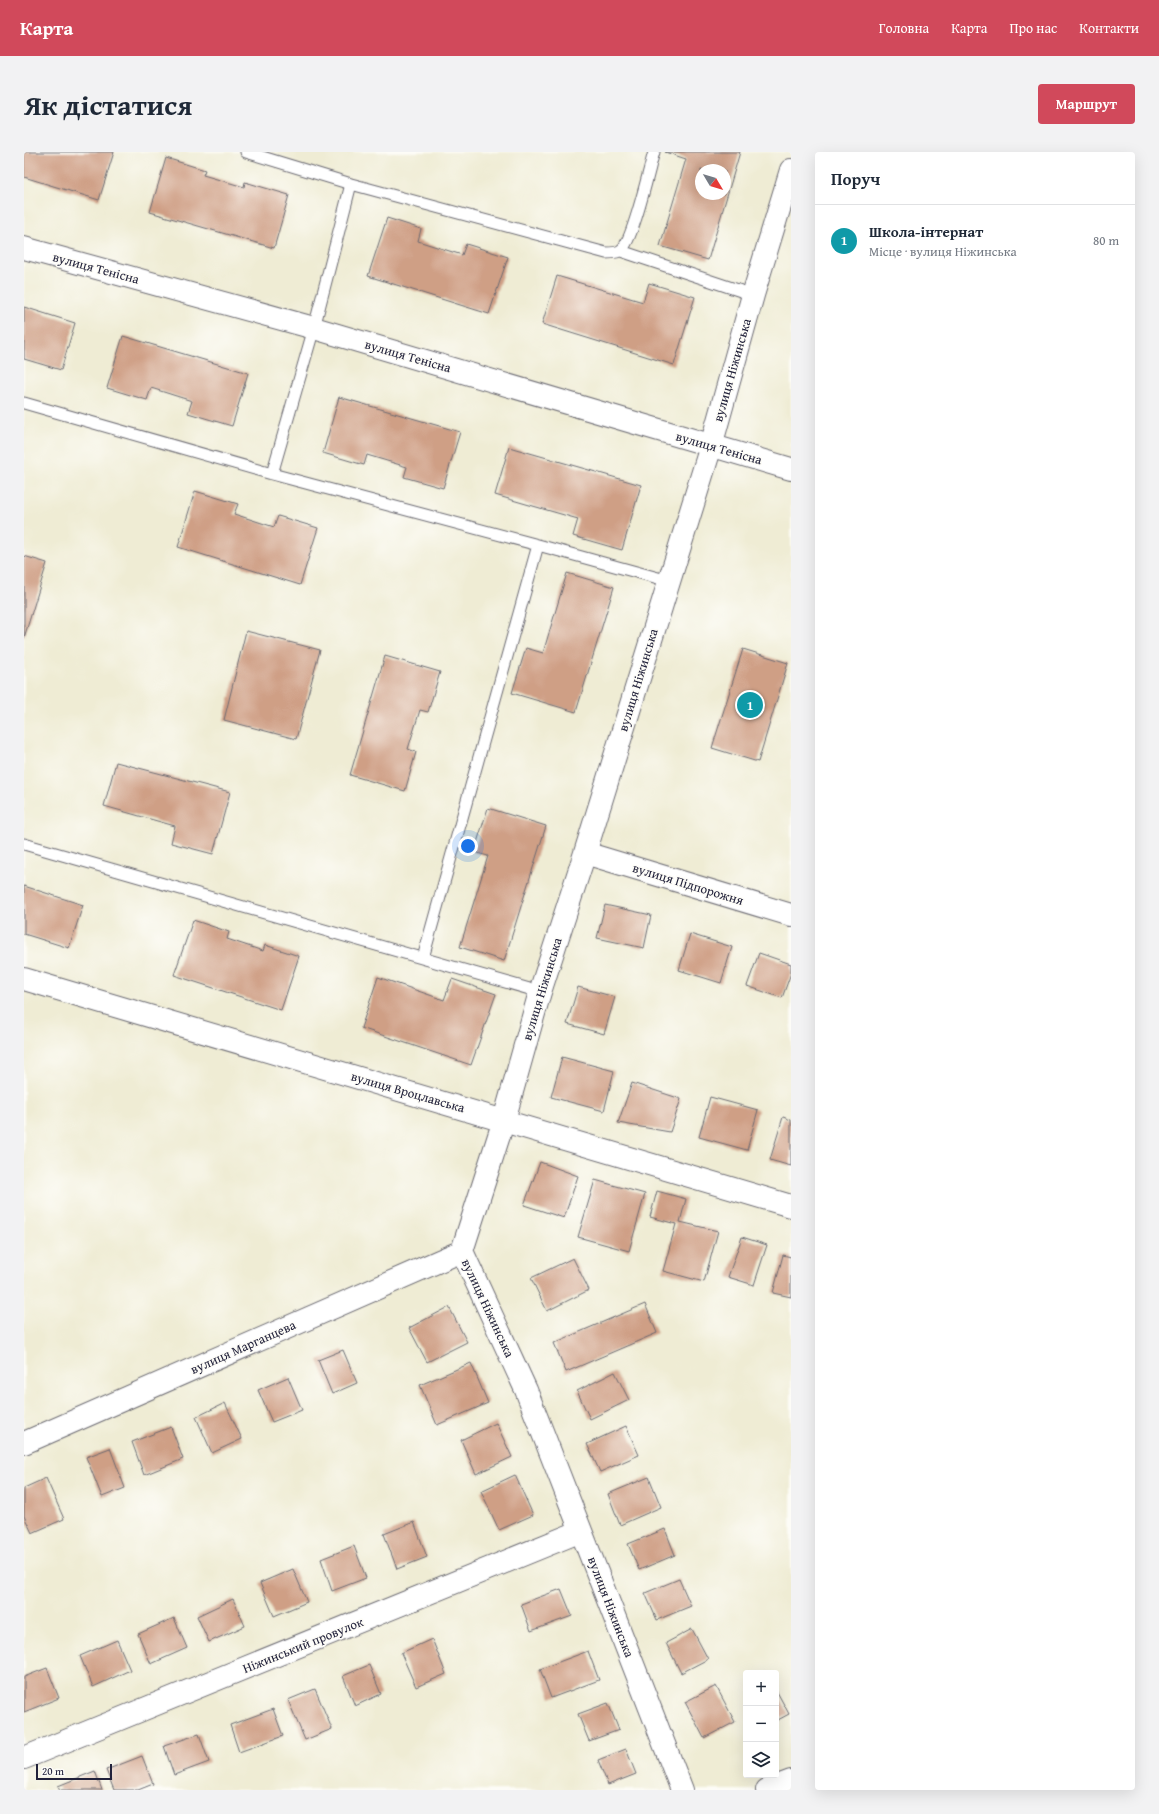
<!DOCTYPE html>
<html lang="uk">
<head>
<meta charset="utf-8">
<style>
	:root { --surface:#fff; --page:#f2f2f3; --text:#1f2937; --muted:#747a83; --line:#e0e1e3; --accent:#d1495b }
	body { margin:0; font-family:"Gentium Book Plus",serif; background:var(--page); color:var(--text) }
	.controls { position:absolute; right:12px; bottom:12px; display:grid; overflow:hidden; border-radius:4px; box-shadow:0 4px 16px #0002 }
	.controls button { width:36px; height:36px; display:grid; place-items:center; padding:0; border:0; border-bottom:1px solid var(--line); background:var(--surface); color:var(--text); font:20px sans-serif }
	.compass { position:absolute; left:671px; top:12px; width:36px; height:36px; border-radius:50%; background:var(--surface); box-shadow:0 4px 16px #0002; rotate:128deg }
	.scale { position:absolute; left:12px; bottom:10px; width:76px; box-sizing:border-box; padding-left:4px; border:2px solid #22223b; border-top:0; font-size:11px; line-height:14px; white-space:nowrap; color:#22223b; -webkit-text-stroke:3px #fdfcf7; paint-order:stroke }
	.you { position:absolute; left:444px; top:694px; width:14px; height:14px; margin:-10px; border:3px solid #fff; border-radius:50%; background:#1a73e8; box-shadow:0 0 0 6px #1a73e833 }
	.badge { display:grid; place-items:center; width:26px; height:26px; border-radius:50%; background:var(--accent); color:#fff; font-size:13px; font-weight:700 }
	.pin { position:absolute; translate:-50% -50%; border:2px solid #fff; box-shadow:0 1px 4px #0006 }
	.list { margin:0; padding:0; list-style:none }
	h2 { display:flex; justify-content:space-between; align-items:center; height:52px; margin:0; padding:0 16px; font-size:17px }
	h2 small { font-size:13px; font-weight:400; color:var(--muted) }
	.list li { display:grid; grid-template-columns:26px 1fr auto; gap:12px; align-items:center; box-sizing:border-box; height:72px; padding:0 16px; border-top:1px solid var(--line) }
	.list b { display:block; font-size:15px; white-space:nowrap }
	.list p { margin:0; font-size:13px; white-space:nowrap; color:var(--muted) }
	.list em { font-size:13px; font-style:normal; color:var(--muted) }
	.icon { flex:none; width:22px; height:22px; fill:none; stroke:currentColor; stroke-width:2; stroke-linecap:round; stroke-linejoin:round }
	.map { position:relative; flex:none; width:767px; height:1638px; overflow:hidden; border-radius:4px }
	header { display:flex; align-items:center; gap:24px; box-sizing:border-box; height:56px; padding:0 20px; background:var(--accent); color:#fff }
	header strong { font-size:19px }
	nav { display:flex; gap:22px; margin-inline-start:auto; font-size:14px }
	.intro { display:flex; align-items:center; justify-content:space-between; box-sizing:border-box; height:96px; padding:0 24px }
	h1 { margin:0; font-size:28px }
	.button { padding:10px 18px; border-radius:4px; background:var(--accent); color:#fff; font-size:14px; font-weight:700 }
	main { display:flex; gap:24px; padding:0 24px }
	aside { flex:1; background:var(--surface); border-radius:4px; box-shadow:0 4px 16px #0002 }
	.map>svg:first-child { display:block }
</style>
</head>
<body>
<header>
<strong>Карта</strong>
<nav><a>Головна</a><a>Карта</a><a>Про нас</a><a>Контакти</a></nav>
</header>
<div class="intro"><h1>Як дістатися</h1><a class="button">Маршрут</a></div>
<main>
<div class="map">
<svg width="767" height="1638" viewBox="0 0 767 1638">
	<rect width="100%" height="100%" fill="#fdfcf7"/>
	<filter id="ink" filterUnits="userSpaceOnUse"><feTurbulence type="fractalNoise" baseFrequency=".025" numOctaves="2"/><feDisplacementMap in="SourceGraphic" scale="8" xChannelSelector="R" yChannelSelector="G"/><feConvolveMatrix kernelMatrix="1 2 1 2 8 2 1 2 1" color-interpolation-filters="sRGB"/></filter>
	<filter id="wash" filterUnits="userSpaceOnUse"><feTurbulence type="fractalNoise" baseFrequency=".012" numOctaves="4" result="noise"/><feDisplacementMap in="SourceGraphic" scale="16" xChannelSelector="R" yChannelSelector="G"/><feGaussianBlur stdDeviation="0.9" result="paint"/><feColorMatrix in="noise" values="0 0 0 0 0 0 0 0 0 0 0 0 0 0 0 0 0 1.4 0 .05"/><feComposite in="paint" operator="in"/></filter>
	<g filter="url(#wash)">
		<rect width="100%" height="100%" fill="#efecd4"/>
		<g id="blocks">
			<path fill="#cf9f85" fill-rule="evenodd" d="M0,0H90L75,48L0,25Z
				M641,0H716L684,108L636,94L662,7ZM677,18H701V42H677Z
				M142,6L181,18L179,23L220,35L221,30L265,43L250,96L126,60Z
				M363,66L397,77L394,89L438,103L442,92L484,105L465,162L344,124Z
				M533,124L619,150L625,131L671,145L650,213L518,172Z
				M0,155L51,171L37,218L0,207Z
				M99,184L224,221L208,274L164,261L168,249L127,236L123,248L83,236Z
				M315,245L436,280L419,336L380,325L383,315L343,303L340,313L299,301Z
				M485,295L617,333L598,398L549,384L554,367L471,343Z
				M171,339L214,352L210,362L250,375L254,364L294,376L276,433L154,395Z
				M0,404L23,411L0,486Z
				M543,421L590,435L552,560L488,541L502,496L519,501Z
				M222,479L296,498L272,587L200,568Z
				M719,497L764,511L734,610L688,596Z
				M361,504L416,520L404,560L396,558L384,597L392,600L381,639L326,623Z
				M92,610L206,640L189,702L147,691L151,674L80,654Z
				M464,656L522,674L480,809L436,795L464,704L450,700Z
				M0,734L59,753L45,796L0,782Z
				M581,753L627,763L620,796L573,786Z
				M169,768L205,780L203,787L239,799L241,793L275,804L257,858L150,823Z
				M666,782L708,795L697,831L655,818Z
				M735,801L767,812V821L758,846L723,834Z
				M354,825L420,848L428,827L472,842L447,913L337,876Z
				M554,835L591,845L580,882L543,872Z
				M538,905L590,919L580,959L527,945Z
				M608,931L657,947L646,980L594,971Z
				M686,945L734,958L723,998L675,985Z
				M759,965L767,968V1014L746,1008Z
				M516,1010L554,1024L540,1066L500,1053Z
				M571,1028L621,1042L605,1099L554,1085Z
				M633,1039L662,1047L656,1070L694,1079L680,1130L639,1119L652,1072L626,1065Z
				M718,1085L743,1093L730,1133L704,1125Z
				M759,1103L767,1105V1145L749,1141Z
				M549,1106L565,1138L523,1159L507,1126Z
				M621,1152L633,1181L542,1220L530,1191Z
				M425,1155L443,1190L403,1210L385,1176Z
				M319,1198L333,1231L308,1242L294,1208Z
				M447,1211L464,1251L413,1273L396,1233Z
				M591,1220L605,1248L566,1267L553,1239Z
				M264,1225L278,1258L248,1270L234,1238Z
				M201,1251L218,1287L188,1301L172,1265Z
				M472,1271L488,1305L452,1322L437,1288Z
				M602,1274L615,1303L576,1320L563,1292Z
				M147,1275L159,1307L120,1323L108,1290Z
				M86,1296L101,1336L78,1345L62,1305Z
				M491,1323L509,1363L475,1378L457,1339Z
				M625,1325L637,1355L596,1373L584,1342Z
				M22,1326L40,1367L8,1381L0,1364V1336Z
				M390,1370L403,1405L373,1417L360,1382Z
				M641,1377L651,1403L615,1418L604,1392Z
				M330,1394L342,1426L308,1439L297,1407Z
				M269,1417L283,1450L250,1464L236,1431Z
				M655,1427L667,1454L633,1468L621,1441Z
				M537,1437L548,1464L507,1479L497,1452Z
				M209,1447L221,1474L185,1490L173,1464Z
				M150,1466L163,1496L127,1512L114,1482Z
				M668,1477L684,1507L657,1521L642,1491Z
				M408,1487L422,1522L392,1535L377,1501Z
				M93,1488L106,1518L69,1535L56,1504Z
				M564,1499L575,1528L527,1546L516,1517Z
				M345,1513L357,1542L331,1554L319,1524Z
				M23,1516L35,1546L0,1560V1525Z
				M692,1534L711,1570L680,1586L661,1550Z
				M291,1537L308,1577L281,1588L264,1548Z
				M752,1538L765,1562L752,1569Z
				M584,1551L595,1578L565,1589L554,1562Z
				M249,1557L259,1584L215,1600L206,1573Z
				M175,1582L185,1610L150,1623L140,1594Z
				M602,1597L612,1622L584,1633L574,1608Z
				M118,1604L129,1632L114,1638H90L82,1618Z
				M71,1619L78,1638H36L34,1634Z"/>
		</g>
	</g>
	<g filter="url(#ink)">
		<use href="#blocks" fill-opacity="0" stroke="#6a6971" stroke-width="1"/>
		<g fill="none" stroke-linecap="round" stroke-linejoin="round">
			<g stroke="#6a6971" stroke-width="13">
				<path id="service" d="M222,0L327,32L582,101C587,101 594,101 597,98C609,89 625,17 630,0
					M597,99L729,143
					M0,251L248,322L290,176L327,32
					M248,322L514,393L399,806
					M514,393L645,429
					M0,692L516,840"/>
			</g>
			<g stroke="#6a6971" stroke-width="24">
				<path id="minor" d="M0,96L290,176L767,317
					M561,701L767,763
					M0,827L767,1054
					M0,1291L438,1099
					M0,1606L557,1379
					M658,1638L502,1238L438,1099L480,968L516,840L561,701L687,294L729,143L767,18"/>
			</g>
			<g stroke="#6a6971" stroke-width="24">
				<path id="tertiary" d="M743,1638L767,1629"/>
			</g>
			<use href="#service" stroke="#fff" stroke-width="11"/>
			<use href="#minor" stroke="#fff" stroke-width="22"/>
			<use href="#tertiary" stroke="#fff" stroke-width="22"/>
		</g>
	</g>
	<g text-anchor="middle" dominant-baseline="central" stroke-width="3" stroke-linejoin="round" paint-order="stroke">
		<g font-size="13" fill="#22223b" stroke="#fdfcf7">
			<text transform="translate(72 116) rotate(15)">вулиця Тенісна</text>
			<text transform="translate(384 204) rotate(16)">вулиця Тенісна</text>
			<text transform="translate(708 218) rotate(-74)">вулиця Ніжинська</text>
			<text transform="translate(695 296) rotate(16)">вулиця Тенісна</text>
			<text transform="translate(614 528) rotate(-73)">вулиця Ніжинська</text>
			<text transform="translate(664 732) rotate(17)">вулиця Підпорожня</text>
			<text transform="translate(518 837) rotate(-73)">вулиця Ніжинська</text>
			<text transform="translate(384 940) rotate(16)">вулиця Вроцлавська</text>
			<text transform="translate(464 1156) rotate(65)">вулиця Ніжинська</text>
			<text transform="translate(219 1195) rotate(-24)">вулиця Марганцева</text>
			<text transform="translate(587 1455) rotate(69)">вулиця Ніжинська</text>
			<text transform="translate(279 1493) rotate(-22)">Ніжинський провулок</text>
		</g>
	</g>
</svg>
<div class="controls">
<button>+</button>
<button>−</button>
<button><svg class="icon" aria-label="layers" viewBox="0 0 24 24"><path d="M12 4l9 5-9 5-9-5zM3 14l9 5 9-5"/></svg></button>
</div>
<svg class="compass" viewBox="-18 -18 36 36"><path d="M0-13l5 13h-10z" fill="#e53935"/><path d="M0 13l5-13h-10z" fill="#747a83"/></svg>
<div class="scale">20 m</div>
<div class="you"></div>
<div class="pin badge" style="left:726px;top:553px;background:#0f9aa8">1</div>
</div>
<aside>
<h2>Поруч<small></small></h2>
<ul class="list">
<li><span class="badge" style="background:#0f9aa8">1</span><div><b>Школа-інтернат</b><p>Місце · вулиця Ніжинська</p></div><em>80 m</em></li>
</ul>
</aside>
</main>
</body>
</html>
